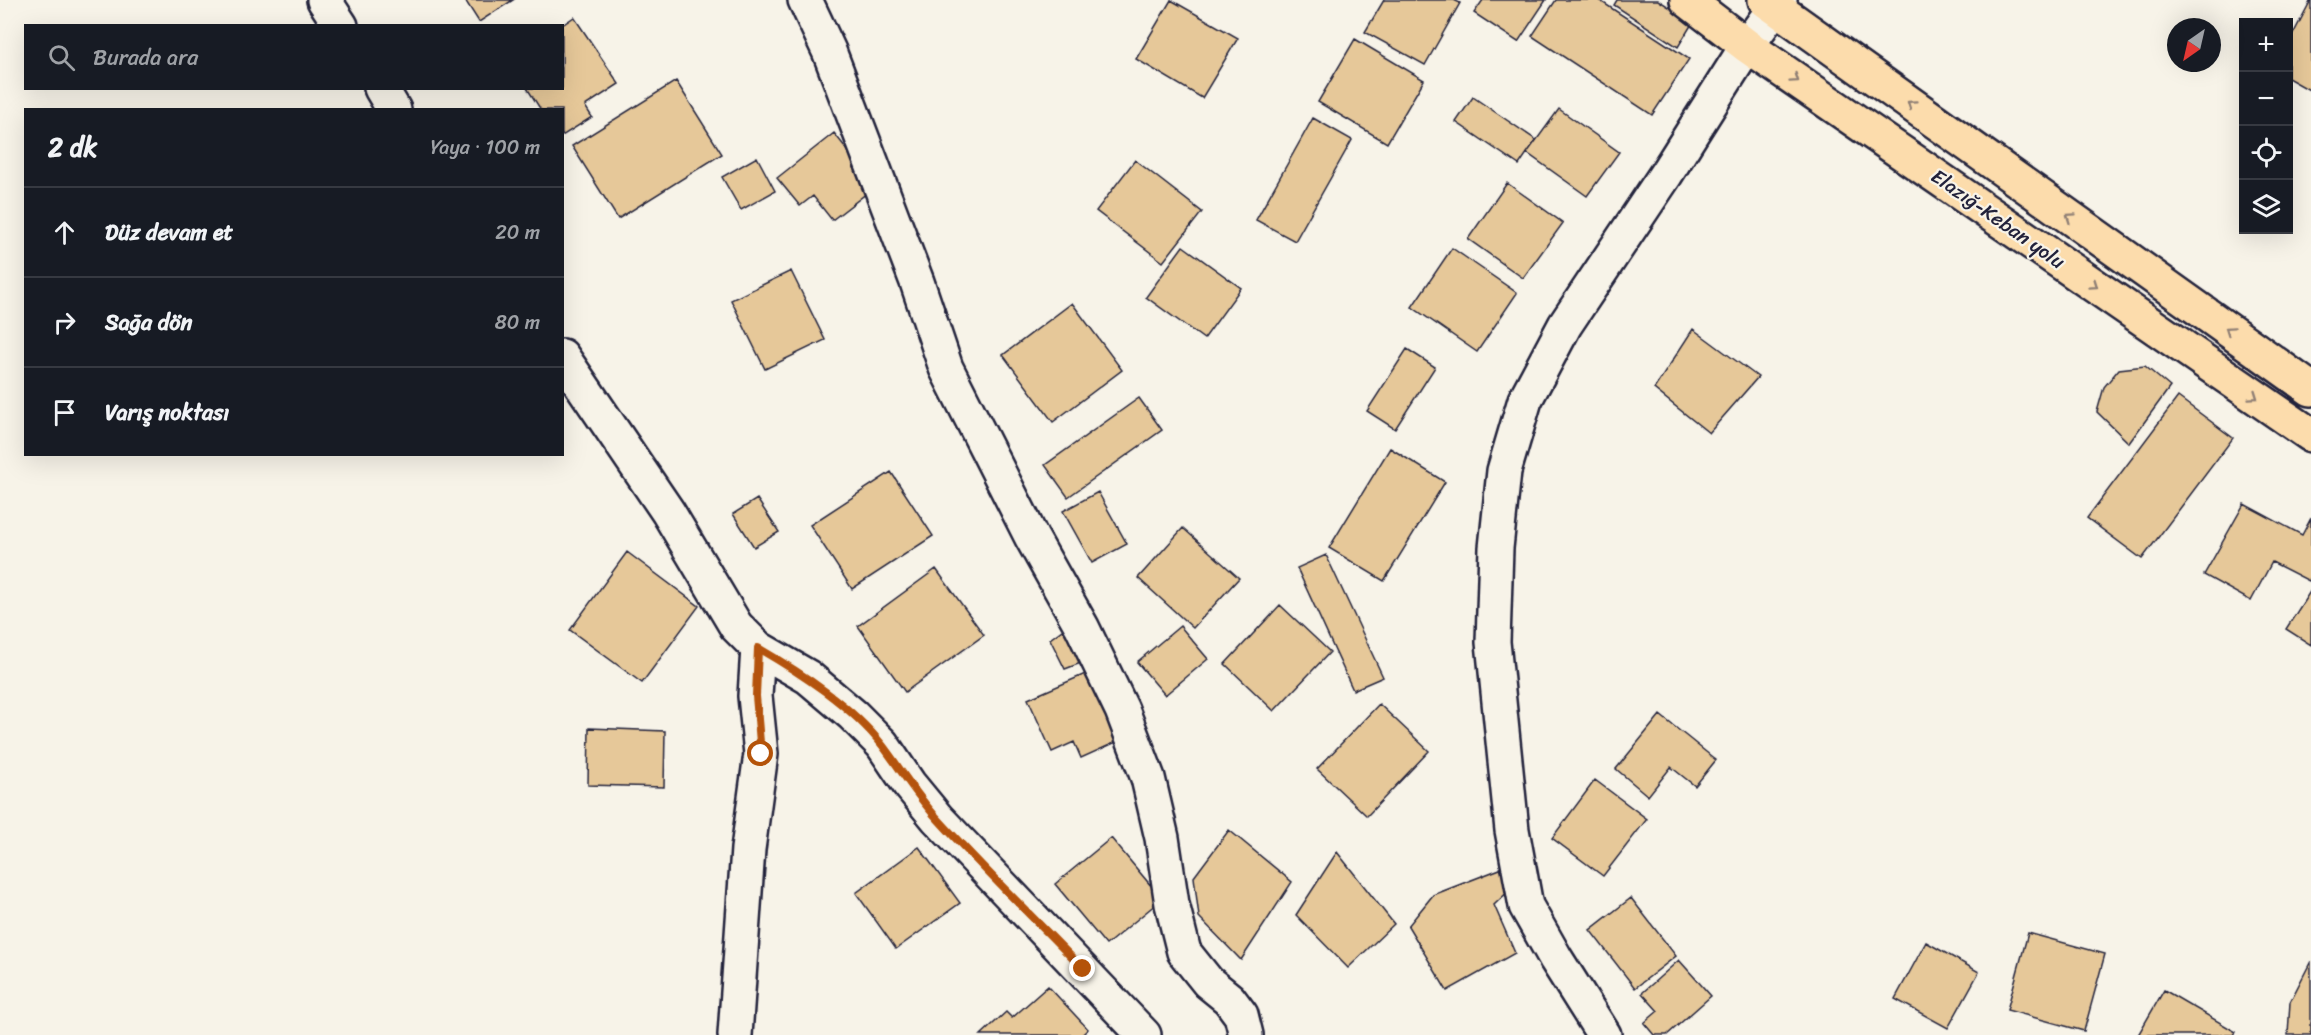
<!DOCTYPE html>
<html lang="tr">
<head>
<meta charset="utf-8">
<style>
	:root { --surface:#171b24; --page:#242831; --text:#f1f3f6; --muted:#9ea1a6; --line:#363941 }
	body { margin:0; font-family:Sriracha,sans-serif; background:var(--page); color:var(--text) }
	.controls { position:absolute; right:18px; top:18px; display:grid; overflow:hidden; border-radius:0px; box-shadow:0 6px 24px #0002 }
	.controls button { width:54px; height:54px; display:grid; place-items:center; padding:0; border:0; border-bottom:2px solid var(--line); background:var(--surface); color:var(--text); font:30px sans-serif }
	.compass { position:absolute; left:2167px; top:18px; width:54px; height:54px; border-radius:50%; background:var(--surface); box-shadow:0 6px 24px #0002; rotate:214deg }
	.stop { position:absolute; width:18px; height:18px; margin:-14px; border:4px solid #b45309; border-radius:50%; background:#fff }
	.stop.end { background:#b45309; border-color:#fff; box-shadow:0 2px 6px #0008 }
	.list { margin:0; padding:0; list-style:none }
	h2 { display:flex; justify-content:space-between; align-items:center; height:78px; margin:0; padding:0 24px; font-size:26px }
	h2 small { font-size:20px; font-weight:400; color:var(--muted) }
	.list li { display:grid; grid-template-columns:39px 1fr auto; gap:18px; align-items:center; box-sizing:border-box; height:90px; padding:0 24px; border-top:2px solid var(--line) }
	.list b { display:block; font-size:22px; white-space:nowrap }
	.list em { font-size:20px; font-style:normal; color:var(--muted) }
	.icon { flex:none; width:33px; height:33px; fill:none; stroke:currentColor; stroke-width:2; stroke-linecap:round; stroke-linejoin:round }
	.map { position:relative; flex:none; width:2311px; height:1035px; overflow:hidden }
	.search { position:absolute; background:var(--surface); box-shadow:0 6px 24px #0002; left:24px; top:24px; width:540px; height:66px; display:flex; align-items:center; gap:15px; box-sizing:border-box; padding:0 21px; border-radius:0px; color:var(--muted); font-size:22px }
	.panel { position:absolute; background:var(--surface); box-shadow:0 6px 24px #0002; left:24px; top:108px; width:540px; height:348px; border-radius:0px }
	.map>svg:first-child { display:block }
</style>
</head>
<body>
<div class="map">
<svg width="2311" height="1035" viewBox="0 0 2311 1035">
	<rect width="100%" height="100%" fill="#f7f3e8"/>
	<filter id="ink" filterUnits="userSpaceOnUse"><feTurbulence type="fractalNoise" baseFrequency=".0167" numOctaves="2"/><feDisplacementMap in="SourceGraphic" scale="12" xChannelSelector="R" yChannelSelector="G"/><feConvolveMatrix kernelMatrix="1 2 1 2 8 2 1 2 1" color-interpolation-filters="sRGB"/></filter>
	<g filter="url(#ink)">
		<path fill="#e6c899" stroke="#22223b" stroke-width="1.5" d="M465,0H513L479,22Z
			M1171,0L1238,38L1202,98L1136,59Z
			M1384,0H1454L1460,3L1425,65L1365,32Z
			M1483,0H1546L1518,42L1474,13Z
			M1556,0H1599L1689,59L1652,115L1532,36Z
			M1617,0H1658L1693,22L1678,47L1614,5Z
			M2311,0V91L2288,78V44Z
			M574,17L619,84L585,106L592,117L562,136V110H541L527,88H562V26H561Z
			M1355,39L1424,80L1387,143L1318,102Z
			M676,81L722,154L618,219L572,146Z
			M1473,97L1536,140L1519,165L1456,122Z
			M1559,109L1619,152L1587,196L1527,153Z
			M1313,118L1352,140L1295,241L1256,220Z
			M834,133L876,186L832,220L813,196L800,206L777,178Z
			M757,157L775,191L741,210L722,177Z
			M1135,160L1202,212L1163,262L1096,211Z
			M1507,183L1563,223L1523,278L1468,239Z
			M1183,246L1241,288L1204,339L1146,297Z
			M1452,248L1517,293L1477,352L1412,307Z
			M791,271L825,340L765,369L731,300Z
			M1072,303L1122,370L1053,422L1003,355Z
			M1693,329L1758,377L1709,433L1654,389Z
			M1407,349L1435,367L1395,429L1367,411Z
			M2145,366L2170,387L2129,443L2097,412L2104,387L2119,369Z
			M2178,397L2233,438L2142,559L2087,518Z
			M1139,398L1162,430L1068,497L1045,465Z
			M1390,448L1445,482L1384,581L1329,548Z
			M891,472L933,536L852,589L810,525Z
			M1098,492L1127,544L1092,563L1063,511Z
			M757,499L779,532L754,547L733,514Z
			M2244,504L2302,535L2311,518V577L2309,581L2272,562L2251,601L2204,575Z
			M1183,528L1239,578L1193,628L1138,578Z
			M627,552L699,606L642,683L570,630Z
			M1326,555L1383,677L1353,690L1297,568Z
			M936,569L984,635L905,692L858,626Z
			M2311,590V645L2286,629Z
			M1280,605L1330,652L1274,711L1225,664Z
			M1069,625L1086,661L1065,669L1050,639Z
			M1180,626L1208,659L1165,695L1137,662Z
			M1090,672L1121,740L1081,758L1074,742L1052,752L1028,699Z
			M1379,704L1429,751L1367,816L1317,769Z
			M1660,715L1716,760L1695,786L1671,767L1648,796L1616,769Z
			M589,728L665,731L664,787L588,785Z
			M1595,780L1647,819L1603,876L1552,838Z
			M1229,830L1292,882L1241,960L1199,917L1194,877Z
			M1111,838L1162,899L1106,945L1055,884Z
			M919,847L960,903L896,949L856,893Z
			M1337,852L1394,924L1348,968L1296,915Z
			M1500,869L1514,886L1494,905L1515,953L1447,991L1408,926L1433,895Z
			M1631,898L1676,956L1635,988L1590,930Z
			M2028,933L2105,954L2084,1031L2007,1010Z
			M1926,942L1979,972L1948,1028L1895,999Z
			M1679,960L1711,996L1667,1035H1654L1644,1023L1658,1011L1642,993Z
			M2311,961V1035H2288L2290,1002Z
			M1048,986L1088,1029L1082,1035H981L1006,1012L1012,1018Z
			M2164,990L2236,1032L2234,1035H2138Z"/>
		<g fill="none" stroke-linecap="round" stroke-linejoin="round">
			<g stroke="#22223b" stroke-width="38">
				<path id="minor" d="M324,0L341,26
					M805,0L829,51L917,282L946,368L1032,538L1082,627L1122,710L1148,778L1162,838L1172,904L1184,952L1208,982L1229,999L1241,1015L1246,1035
					M381,88L394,110
					M562,356L668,512L736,626L758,648L755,696L761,754L748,849L735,1035
					M758,648L808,677L853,715L882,744L909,784L937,818L1144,1035
					M1604,1035L1556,959L1526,906L1512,830L1493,642L1496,548L1504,471L1525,400L1565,325L1666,174L1747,46L1780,0"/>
			</g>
			<g stroke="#22223b" stroke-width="38">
				<path id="highway" d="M1687,0L1747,46L2311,435
					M1765,0L2311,389"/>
			</g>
			<use href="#minor" stroke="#f7f3e8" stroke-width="33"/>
			<use href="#highway" stroke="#fcdcac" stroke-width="33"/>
		</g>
		<defs><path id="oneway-chevron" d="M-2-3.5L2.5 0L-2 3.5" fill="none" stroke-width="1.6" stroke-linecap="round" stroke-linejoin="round" transform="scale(1.5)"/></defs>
		<g stroke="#8f7f74">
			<use href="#oneway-chevron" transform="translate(1795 79) rotate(35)"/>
			<use href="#oneway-chevron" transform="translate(1911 104) rotate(-145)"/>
			<use href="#oneway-chevron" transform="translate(2070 217) rotate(-145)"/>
			<use href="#oneway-chevron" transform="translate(2094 285) rotate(35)"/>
			<use href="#oneway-chevron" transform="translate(2229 330) rotate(-145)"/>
			<use href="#oneway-chevron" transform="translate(2254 396) rotate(35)"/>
		</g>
	</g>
	<g fill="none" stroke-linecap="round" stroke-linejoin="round" filter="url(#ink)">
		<path stroke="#b45309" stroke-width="8" d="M761,754L756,696L758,648C801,673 852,706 883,746C901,770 917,796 937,818C984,870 1035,919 1083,969"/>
	</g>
	<g text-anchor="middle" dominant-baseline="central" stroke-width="4.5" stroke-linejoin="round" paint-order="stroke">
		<g font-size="20" fill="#22223b" stroke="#f7f3e8">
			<text transform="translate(1998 219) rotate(35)">Elazığ-Keban yolu</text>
		</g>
	</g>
</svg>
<div class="controls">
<button>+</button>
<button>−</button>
<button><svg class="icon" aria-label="locate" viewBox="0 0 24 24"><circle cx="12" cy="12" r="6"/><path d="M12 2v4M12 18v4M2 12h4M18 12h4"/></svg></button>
<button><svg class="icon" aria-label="layers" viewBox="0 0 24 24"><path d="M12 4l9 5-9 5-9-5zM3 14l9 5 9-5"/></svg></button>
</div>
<svg class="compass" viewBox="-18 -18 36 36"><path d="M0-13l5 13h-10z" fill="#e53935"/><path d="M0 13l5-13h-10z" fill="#9ea1a6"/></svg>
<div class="stop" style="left:761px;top:754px"></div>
<div class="stop end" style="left:1083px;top:969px"></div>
<div class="search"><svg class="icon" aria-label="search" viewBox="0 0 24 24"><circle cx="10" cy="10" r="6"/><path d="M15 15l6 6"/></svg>Burada ara</div>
<section class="panel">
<h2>2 dk<small>Yaya · 100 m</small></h2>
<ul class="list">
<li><svg class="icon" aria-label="ahead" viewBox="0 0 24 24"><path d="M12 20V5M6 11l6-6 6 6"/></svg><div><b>Düz devam et</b></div><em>20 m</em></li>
<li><svg class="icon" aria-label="right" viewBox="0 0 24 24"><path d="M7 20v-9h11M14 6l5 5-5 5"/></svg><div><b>Sağa dön</b></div><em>80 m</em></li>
<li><svg class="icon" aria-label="arrive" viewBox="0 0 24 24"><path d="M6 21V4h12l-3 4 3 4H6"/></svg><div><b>Varış noktası</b></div></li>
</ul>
</section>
</div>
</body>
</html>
